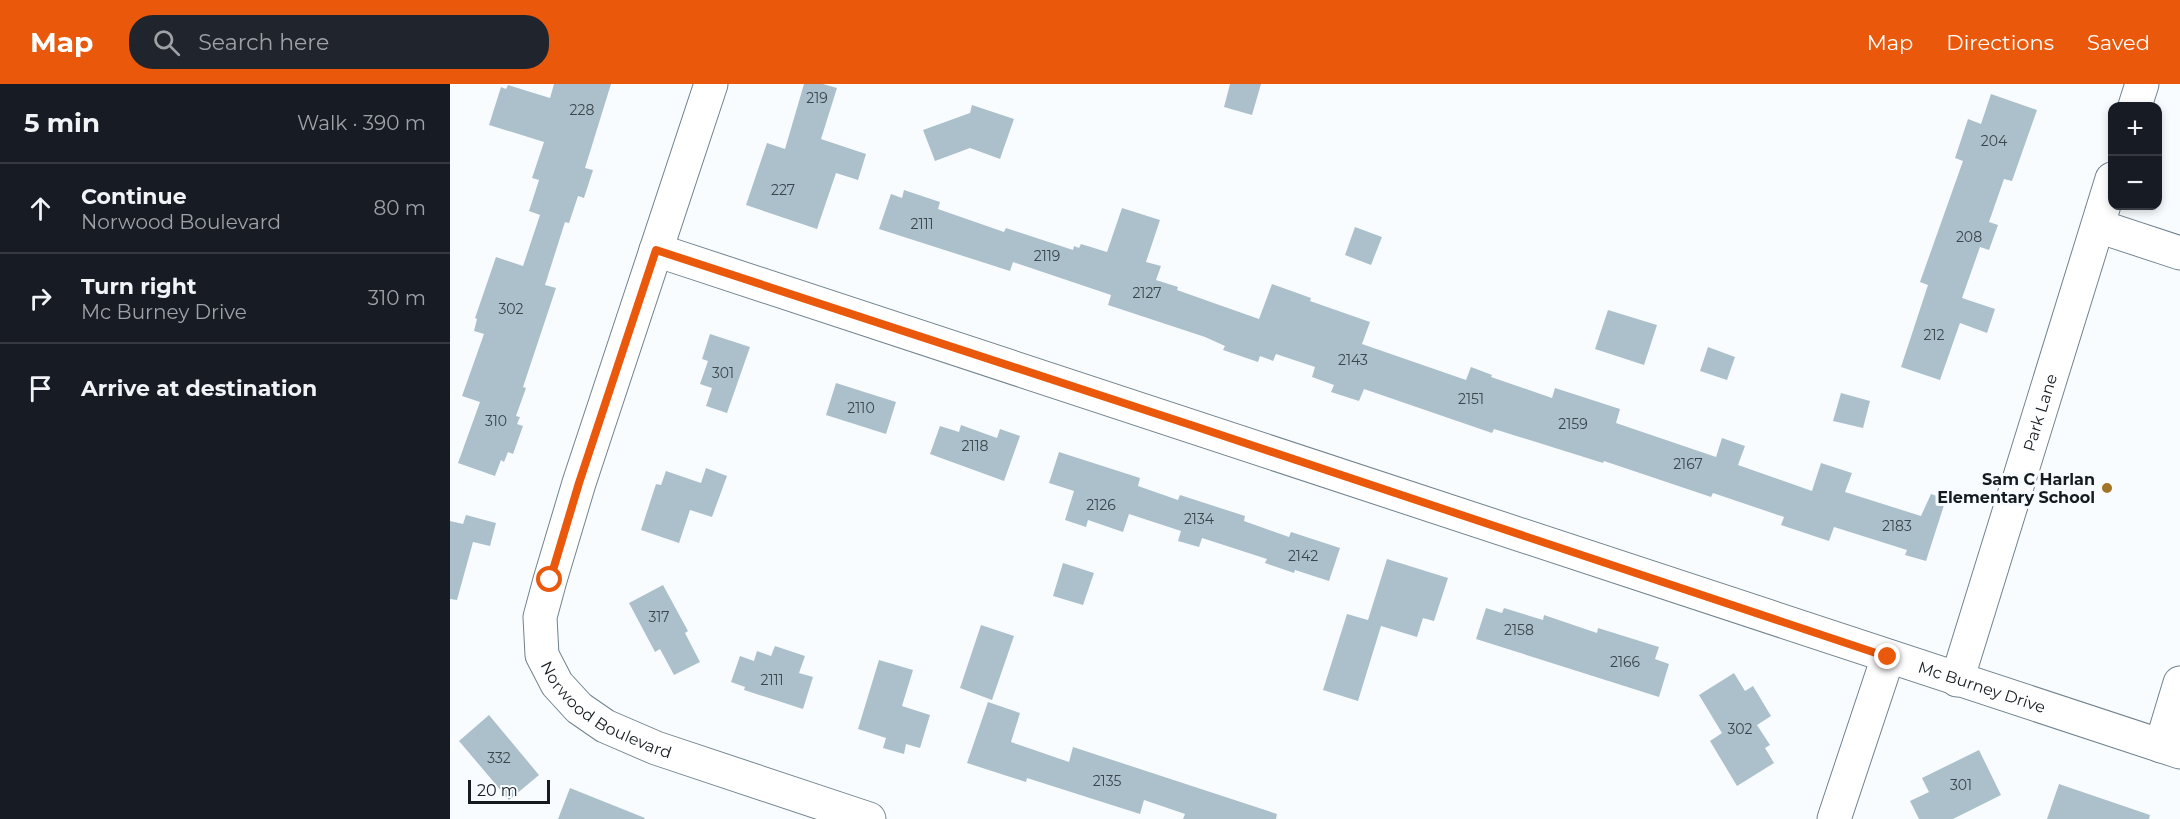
<!DOCTYPE html>
<html lang="en">
<head>
<meta charset="utf-8">
<style>
	:root { --surface:#171b24; --page:#20242c; --text:#f1f3f6; --muted:#9ea1a6; --line:#363941; --accent:#ea580c }
	body { margin:0; font-family:Montserrat,sans-serif; background:var(--page); color:var(--text) }
	.controls { position:absolute; right:18px; top:18px; display:grid; overflow:hidden; border-radius:12px; box-shadow:0 3px 9px #0003 }
	.controls button { width:54px; height:54px; display:grid; place-items:center; padding:0; border:0; border-bottom:2px solid var(--line); background:var(--surface); color:var(--text); font:30px sans-serif }
	.scale { position:absolute; left:18px; bottom:15px; width:82px; box-sizing:border-box; padding-left:6px; border:3px solid #151c21; border-top:0; font-size:16px; line-height:21px; white-space:nowrap; color:#151c21; -webkit-text-stroke:4px #f8fcff; paint-order:stroke }
	.stop { position:absolute; width:18px; height:18px; margin:-14px; border:4px solid #ea580c; border-radius:50%; background:#fff }
	.stop.end { background:#ea580c; border-color:#fff; box-shadow:0 2px 6px #0008 }
	.list { margin:0; padding:0; list-style:none }
	h2 { display:flex; justify-content:space-between; align-items:center; height:78px; margin:0; padding:0 24px; font-size:26px }
	h2 small { font-size:20px; font-weight:400; color:var(--muted) }
	.list li { display:grid; grid-template-columns:39px 1fr auto; gap:18px; align-items:center; box-sizing:border-box; height:90px; padding:0 24px; border-top:2px solid var(--line) }
	.list b { display:block; font-size:22px; white-space:nowrap }
	.list p { margin:0; font-size:20px; white-space:nowrap; color:var(--muted) }
	.list em { font-size:20px; font-style:normal; color:var(--muted) }
	.icon { flex:none; width:33px; height:33px; fill:none; stroke:currentColor; stroke-width:2; stroke-linecap:round; stroke-linejoin:round }
	.map { position:relative; flex:none; width:1730px; height:735px; overflow:hidden }
	header { display:flex; align-items:center; gap:36px; box-sizing:border-box; height:84px; padding:0 30px; background:var(--accent); color:#fff }
	header strong { font-size:28px }
	nav { display:flex; gap:33px; margin-inline-start:auto; font-size:21px }
	.search { width:420px; height:54px; background:var(--page); display:flex; align-items:center; gap:15px; box-sizing:border-box; padding:0 21px; border-radius:24px; color:var(--muted); font-size:22px }
	main { display:flex }
	aside { flex:1; background:var(--surface) }
	.map>svg:first-child { display:block }
</style>
</head>
<body>
<header>
<strong>Map</strong>
<div class="search"><svg class="icon" aria-label="search" viewBox="0 0 24 24"><circle cx="10" cy="10" r="6"/><path d="M15 15l6 6"/></svg>Search here</div>
<nav><a>Map</a><a>Directions</a><a>Saved</a></nav>
</header>
<main>
<aside>
<h2>5 min<small>Walk · 390 m</small></h2>
<ul class="list">
<li><svg class="icon" aria-label="ahead" viewBox="0 0 24 24"><path d="M12 20V5M6 11l6-6 6 6"/></svg><div><b>Continue</b><p>Norwood Boulevard</p></div><em>80 m</em></li>
<li><svg class="icon" aria-label="right" viewBox="0 0 24 24"><path d="M7 20v-9h11M14 6l5 5-5 5"/></svg><div><b>Turn right</b><p>Mc Burney Drive</p></div><em>310 m</em></li>
<li><svg class="icon" aria-label="arrive" viewBox="0 0 24 24"><path d="M6 21V4h12l-3 4 3 4H6"/></svg><div><b>Arrive at destination</b></div></li>
</ul>
</aside>
<div class="map">
<svg width="1730" height="735" viewBox="0 0 1730 735">
	<rect width="100%" height="100%" fill="#f8fcff"/>
	<path fill="#acc0cc" d="M104,0H161L135,84L143,86L134,114L128,112L119,139L115,138L95,201L106,204L73,303L76,304L66,332L70,333L67,340L73,342L63,370L58,368L54,378L51,376L45,392L8,379L30,318L12,312L34,250L24,247L27,235L25,234L46,173L73,182L90,131L79,127L89,96L82,94L94,58L39,41L51,3L56,5L58,1L100,14Z
		M354,0H373L387,4L371,55L416,70L408,96L386,89L367,145L296,121L317,59L335,65Z
		M780,0H811L802,31L774,23Z
		M1541,10L1587,26L1562,97L1554,95L1539,138L1548,141L1539,166L1530,163L1512,214L1545,225L1537,249L1510,239L1490,296L1451,283L1478,201L1470,198L1513,77L1505,74L1518,35L1531,40Z
		M522,21L564,35L550,75L520,64L485,77L473,46L520,29Z
		M454,106L490,118L488,125L554,148L556,144L623,166L624,162L629,164L631,160L657,168L672,124L710,136L696,178L711,182L706,196L728,203L727,206L758,217L809,235L822,200L861,214L860,217L920,238L912,260L1016,296L1021,283L1042,291L1041,293L1102,314L1105,304L1170,325L1166,339L1266,373L1272,354L1295,362L1288,381L1362,407L1371,379L1402,389L1395,408L1471,432L1481,410L1496,415L1476,477L1455,471L1457,466L1384,443L1379,457L1331,441L1334,433L1263,409L1261,413L1154,377L1153,379L1044,345L1042,349L914,305L909,317L881,308L884,301L862,293L865,283L826,270L823,277L810,272L808,278L773,266L775,262L755,253L658,221L661,211L563,178L560,187L429,145L441,110L452,114Z
		M905,143L932,153L921,181L895,171Z
		M1158,226L1207,241L1194,281L1145,265Z
		M260,250L300,263L277,329L256,322L262,304L250,300L258,277L252,275Z
		M1258,263L1285,273L1277,296L1250,287Z
		M386,299L446,318L436,350L376,331Z
		M1391,309L1420,317L1413,344L1383,337Z
		M511,341L547,354L550,345L570,352L554,397L480,370L490,342L509,348Z
		M609,368L690,394L688,402L728,416L730,411L795,432L794,437L839,453L841,448L890,464L879,497L845,486L844,489L815,479L817,475L752,454L749,463L728,457L731,447L679,430L673,448L638,436L636,443L615,436L624,407L599,399Z
		M256,384L277,392L262,433L240,426L229,459L191,446L206,400L211,401L216,387L251,399Z
		M16,431L46,439L40,462L23,458L7,516L0,515V437L13,440Z
		M937,475L998,494L984,537L973,534L967,553L931,542L908,617L873,606L897,530L918,536Z
		M613,479L644,489L633,521L603,512Z
		M213,501L238,547L235,549L250,578L224,591L210,565L205,568L179,519Z
		M1036,524L1052,529L1054,524L1093,536L1094,531L1147,549L1148,544L1209,563L1205,575L1219,580L1209,613L1026,555Z
		M531,541L564,552L542,616L510,604Z
		M325,562L355,572L349,589L363,593L353,625L294,606L295,603L281,598L290,572L304,577L307,567L321,572Z
		M429,576L463,586L452,622L480,631L470,664L456,660L454,670L433,664L436,654L408,645Z
		M1284,589L1295,607L1303,602L1321,632L1307,641L1320,661L1315,664L1324,679L1287,702L1260,657L1272,649L1249,611Z
		M538,618L570,629L561,658L619,678L623,663L827,730L826,735H733L735,730L694,716L690,730L577,694L576,698L517,679Z
		M39,631L89,691L59,716L9,657Z
		M1529,666L1551,711L1503,735H1469L1460,717L1479,708L1472,694Z
		M1609,700L1700,731L1699,735H1597Z
		M120,704L195,734L194,735H108Z"/>
	<g fill="none" stroke-linecap="round" stroke-linejoin="round">
		<g stroke="#71838f" stroke-width="35">
			<g id="minor">
				<path id="s1" d="M261,0L129,399L100,496L90,533L92,571L107,600L129,624L155,642L206,664L419,735"/>
				<path d="M1685,22L1692,0"/>
				<path d="M1648,142L1730,169"/>
				<path id="s2" d="M206,166L1730,668"/>
				<path id="s3" d="M1507,596L1662,95"/>
				<path d="M1711,662L1730,599"/>
				<path d="M1384,735L1438,573"/>
			</g>
		</g>
		<use href="#minor" stroke="#fff" stroke-width="33"/>
	</g>
	<g fill="none" stroke-linecap="round" stroke-linejoin="round">
		<path stroke="#ea580c" stroke-width="8" d="M100,496L129,399L206,166L744,342L1438,573"/>
	</g>
	<circle fill="#a27526" stroke="#f8fcff" stroke-width="2" cx="1657" cy="404" r="6"/>
	<g text-anchor="middle" dominant-baseline="central" stroke-width="6" stroke-linejoin="round" paint-order="stroke">
		<g font-size="14" fill="#3b454c">
			<text x="367" y="14">219</text>
			<text x="132" y="26">228</text>
			<text x="1544" y="57">204</text>
			<text x="333" y="106">227</text>
			<text x="472" y="140">2111</text>
			<text x="1519" y="153">208</text>
			<text x="597" y="172">2119</text>
			<text x="697" y="209">2127</text>
			<text x="61" y="225">302</text>
			<text x="1484" y="251">212</text>
			<text x="903" y="276">2143</text>
			<text x="273" y="289">301</text>
			<text x="1021" y="315">2151</text>
			<text x="411" y="324">2110</text>
			<text x="46" y="337">310</text>
			<text x="1123" y="340">2159</text>
			<text x="525" y="362">2118</text>
			<text x="1238" y="380">2167</text>
			<text x="651" y="421">2126</text>
			<text x="749" y="435">2134</text>
			<text x="1447" y="442">2183</text>
			<text x="853" y="472">2142</text>
			<text x="209" y="533">317</text>
			<text x="1069" y="546">2158</text>
			<text x="1175" y="578">2166</text>
			<text x="322" y="596">2111</text>
			<text x="1290" y="645">302</text>
			<text x="49" y="674">332</text>
			<text x="657" y="697">2135</text>
			<text x="1511" y="701">301</text>
		</g>
		<g font-size="16" fill="#151c21" stroke="#f8fcff">
			<text stroke="none"><textPath href="#s3" startOffset="280">Park Lane</textPath></text>
			<text stroke="none"><textPath href="#s2" startOffset="1396">Mc Burney Drive</textPath></text>
			<text stroke="none"><textPath href="#s1" startOffset="686">Norwood Boulevard</textPath></text>
		</g>
		<g font-size="16" font-weight="bold" fill="#151c21" stroke="#f8fcff" text-anchor="end">
			<text x="1645" y="395">Sam C Harlan<tspan x="1645" dy="18">Elementary School</tspan></text>
		</g>
	</g>
</svg>
<div class="controls">
<button>+</button>
<button>−</button>
</div>
<div class="scale">20 m</div>
<div class="stop" style="left:100px;top:496px"></div>
<div class="stop end" style="left:1438px;top:573px"></div>
</div>
</main>
</body>
</html>
